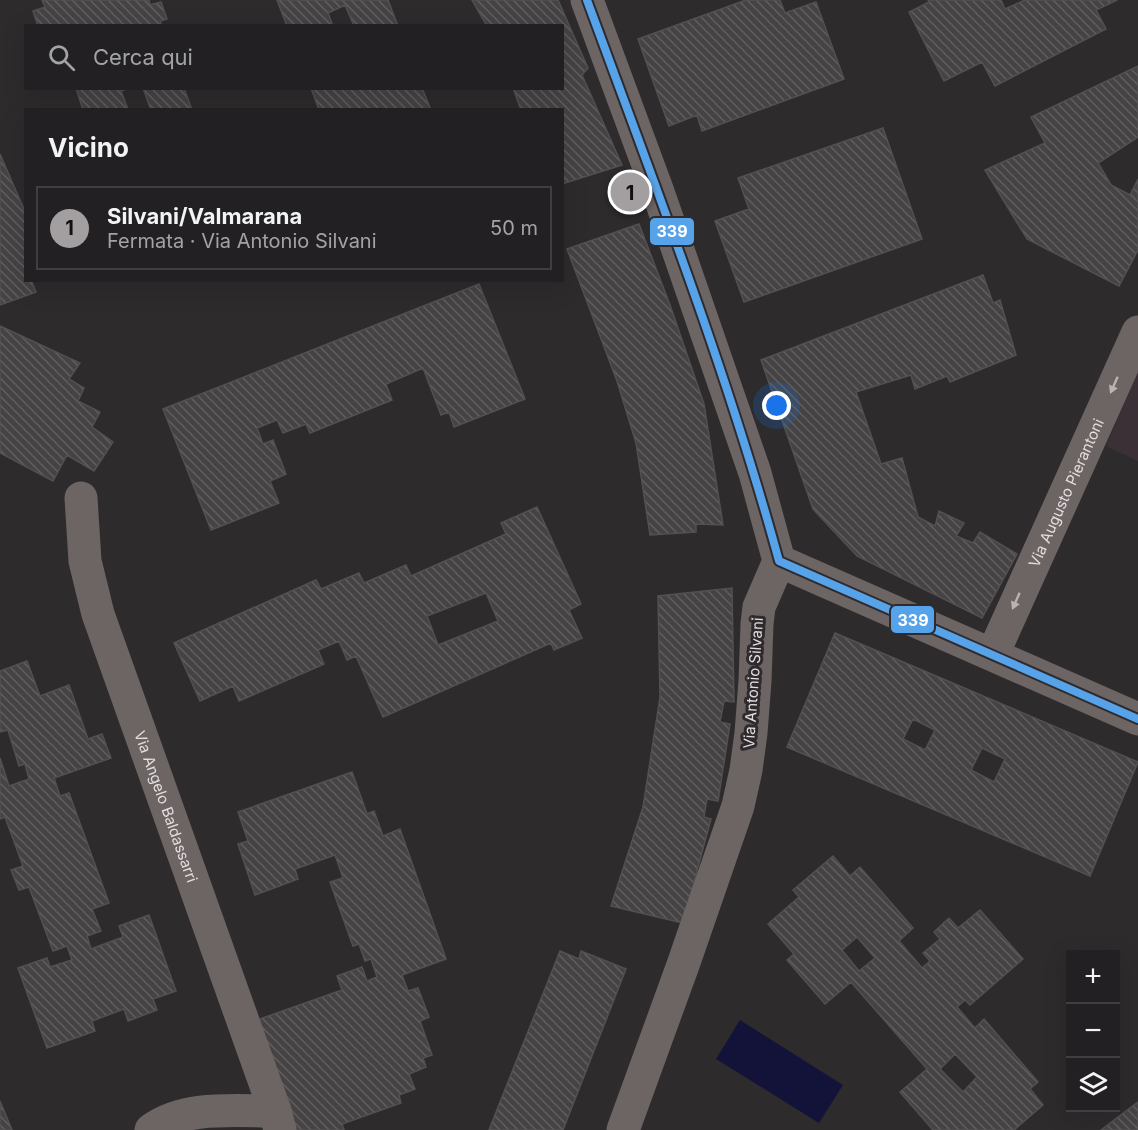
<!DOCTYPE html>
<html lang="it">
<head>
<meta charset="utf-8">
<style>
	:root { --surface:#222022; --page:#2a282a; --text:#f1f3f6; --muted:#a2a3a5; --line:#3f3e40; --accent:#a39fa1 }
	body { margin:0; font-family:Inter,sans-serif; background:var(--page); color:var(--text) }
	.controls { position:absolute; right:18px; bottom:18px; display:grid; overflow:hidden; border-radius:0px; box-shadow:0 6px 24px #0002 }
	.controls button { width:54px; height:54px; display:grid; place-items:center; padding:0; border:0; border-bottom:2px solid var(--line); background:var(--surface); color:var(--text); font:30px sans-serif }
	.you { position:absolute; left:777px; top:406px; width:21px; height:21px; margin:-15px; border:4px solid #fff; border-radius:50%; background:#1a73e8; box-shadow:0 0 0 9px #1a73e833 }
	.badge { display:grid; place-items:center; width:39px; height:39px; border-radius:50%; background:var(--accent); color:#111; font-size:20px; font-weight:700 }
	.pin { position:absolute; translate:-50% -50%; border:3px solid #fff; box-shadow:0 2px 6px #0006 }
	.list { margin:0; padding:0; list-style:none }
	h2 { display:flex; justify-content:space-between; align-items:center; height:78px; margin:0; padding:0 24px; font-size:26px }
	h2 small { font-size:20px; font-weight:400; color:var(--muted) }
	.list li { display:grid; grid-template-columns:39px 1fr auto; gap:18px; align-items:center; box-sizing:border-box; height:84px; margin:0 12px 12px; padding:0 12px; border:2px solid var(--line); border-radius:0px }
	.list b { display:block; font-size:22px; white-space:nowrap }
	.list p { margin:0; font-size:20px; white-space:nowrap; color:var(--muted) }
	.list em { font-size:20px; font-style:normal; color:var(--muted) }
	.icon { flex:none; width:33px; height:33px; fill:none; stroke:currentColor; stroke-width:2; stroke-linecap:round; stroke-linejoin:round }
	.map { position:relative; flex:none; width:1138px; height:1130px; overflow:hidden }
	.search { position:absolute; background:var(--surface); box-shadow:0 6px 24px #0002; left:24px; top:24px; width:540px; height:66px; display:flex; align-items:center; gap:15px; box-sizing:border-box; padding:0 21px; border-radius:0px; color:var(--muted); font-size:22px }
	.panel { position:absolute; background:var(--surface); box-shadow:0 6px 24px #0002; left:24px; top:108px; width:540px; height:174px; border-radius:0px }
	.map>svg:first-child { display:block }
</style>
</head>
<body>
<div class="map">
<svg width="1138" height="1130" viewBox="0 0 1138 1130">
	<defs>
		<pattern id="building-back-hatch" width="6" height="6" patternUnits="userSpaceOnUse" patternTransform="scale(1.5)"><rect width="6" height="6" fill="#454344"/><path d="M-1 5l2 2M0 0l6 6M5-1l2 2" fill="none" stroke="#605e5f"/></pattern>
	</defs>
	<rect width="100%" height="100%" fill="#2e2b2d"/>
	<path fill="#3a3036" d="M1138,371V461L1106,446Z"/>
	<path fill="#13133a" d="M740,1020L843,1085L819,1123L716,1059Z"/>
	<path fill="url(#building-back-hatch)" stroke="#535052" stroke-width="1.5" fill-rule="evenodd" d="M42,0H149L150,5L161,2L167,19L160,21L162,26H38L33,11L45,7Z
		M277,0H388L398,26H354L345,5L328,13L333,26H287Z
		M472,0H558L588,68L582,75L622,165L562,184V110H521L513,88H562V26H487Z
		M746,0H780L785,13L816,2L844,79L702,131L697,115L669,126L638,39Z
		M928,0H1001L1005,9L1025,0H1117L1096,10L1106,29L995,86L982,62L944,81L909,12L929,2Z
		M1138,66V137L1098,163L1111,185L1130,195L1138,179V250L1119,286L1027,239L985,170L1045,143L1031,117Z
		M76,88H128L121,91L128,109L83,110Z
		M143,88H184L192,110H151Z
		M311,88H422L431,110H319Z
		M883,128L922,239L744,302L715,221L749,209L738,178Z
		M0,154L26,214V280H31L36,292L0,305Z
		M639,224L670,305L704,404L723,525L696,524V532L650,535L636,443L617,381L567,249Z
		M983,275L993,303L1000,300L1016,355L950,382L947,376L915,389L911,375L856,392L881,464L902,458L918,517L935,526L939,511L964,523L956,536L973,543L980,532L1017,554L982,618L857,556L813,509L761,360Z
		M479,284L525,399L454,427L449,412L441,415L423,368L386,384L392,400L310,433L306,424L283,433L277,420L257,428L263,444L273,440L286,474L270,481L279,503L211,530L163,409Z
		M0,326L80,363L69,379L84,388L78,401L100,412L92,427L113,442L94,471L67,455L53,481L0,453Z
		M537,507L581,604L569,610L582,638L554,650L551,643L383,717L356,656L347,660L339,641L318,650L324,664L239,701L233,686L200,701L174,643L316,580L321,589L359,573L364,583L406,565L411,576L506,534L501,523ZM486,593L498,621L438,645L427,616Z
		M732,588L734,702L724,701L720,722L730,724L718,801L707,799L704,817L711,819L683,923L611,906L643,807L660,697L658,596Z
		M835,633L1138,762L1090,876L787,747ZM913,719L935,730L925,750L903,739ZM982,748L1005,759L994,782L971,770Z
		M27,661L40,696L69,685L88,739L102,734L111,758L54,778L60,796L69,793L109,903L92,909L101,931L87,936L91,949L123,937L119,926L149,915L176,991L153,999L157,1010L128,1021L124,1009L92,1021L95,1031L47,1048L18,968L47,958L50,967L72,960L67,946L53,951L29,887L19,890L11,870L23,866L5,817L0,819V758L9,786L29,779L25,764L19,766L8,730L0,732V671Z
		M352,772L367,814L374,811L383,836L400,829L446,959L402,975L408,991L418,988L429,1017L420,1021L432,1055L423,1058L426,1067L409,1074L415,1089L399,1095L401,1103L342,1124L344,1130H296L257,1020L342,990L337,976L362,967L367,981L377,977L371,959L365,961L359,944L353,946L330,882L343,878L335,855L295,869L298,879L255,895L238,844L248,841L238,812Z
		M833,856L850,876L860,867L913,928L899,941L922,968L930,961L923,953L940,939L934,932L949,918L958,928L980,910L1023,959L970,1005L965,1000L957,1007L975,1028L984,1019L1038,1082L1030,1089L1043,1105L1014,1130H933L900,1092L927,1069L851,982L825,1004L787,960L794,954L768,924L799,897L793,890ZM857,937L875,958L859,971L842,950ZM955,1054L977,1077L963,1092L940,1069Z
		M560,951L579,959L581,951L626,969L563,1130H489Z
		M0,1101L12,1130H0Z
		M1138,1102V1130H1101Z"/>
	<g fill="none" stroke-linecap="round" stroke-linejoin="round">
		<g stroke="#6d6464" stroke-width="33">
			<path d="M587,0L658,192L755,473L779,561L759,607L757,624L755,681L751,733L746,770L738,806L683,965L623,1130"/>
			<path id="s1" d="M81,498L85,561L98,614L275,1111"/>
			<path d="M779,561L1138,719"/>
			<path id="s2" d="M993,654L1138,332"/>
			<path d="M151,1130C185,1105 235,1111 275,1111L280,1130"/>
		</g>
		<g stroke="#2f2a2d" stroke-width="12">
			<path id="bus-1" d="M587,0C655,185 727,371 779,561L1138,719"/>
		</g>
		<use href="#bus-1" stroke="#57a3e9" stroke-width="8"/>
	</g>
	<defs><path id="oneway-solid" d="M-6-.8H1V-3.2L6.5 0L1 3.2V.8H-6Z" transform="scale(1.5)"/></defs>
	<g fill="#b9b3b5">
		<use href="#oneway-solid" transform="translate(1114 385) rotate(114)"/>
		<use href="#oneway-solid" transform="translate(1016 601) rotate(114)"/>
	</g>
	<g text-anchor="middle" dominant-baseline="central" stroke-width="6" stroke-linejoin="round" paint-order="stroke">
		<g font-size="15" fill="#e2dee0" stroke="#2f2a2d">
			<text stroke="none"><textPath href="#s2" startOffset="177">Via Augusto Pierantoni</textPath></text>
			<text transform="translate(753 683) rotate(-86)">Via Antonio Silvani</text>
			<text stroke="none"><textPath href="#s1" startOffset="322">Via Angelo Baldassarri</textPath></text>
		</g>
	</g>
	<g stroke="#2f2a2d" stroke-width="2">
		<rect x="649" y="217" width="46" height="29" rx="6" fill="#57a3e9"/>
		<rect x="890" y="605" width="45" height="29" rx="6" fill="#57a3e9"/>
	</g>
	<g font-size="16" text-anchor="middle" font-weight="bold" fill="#fff">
		<text x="672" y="237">339</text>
		<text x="913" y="626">339</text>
	</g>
</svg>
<div class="controls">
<button>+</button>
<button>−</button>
<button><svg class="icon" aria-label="layers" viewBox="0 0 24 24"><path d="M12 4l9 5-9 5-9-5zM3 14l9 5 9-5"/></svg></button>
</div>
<div class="you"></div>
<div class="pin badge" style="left:630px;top:192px">1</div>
<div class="search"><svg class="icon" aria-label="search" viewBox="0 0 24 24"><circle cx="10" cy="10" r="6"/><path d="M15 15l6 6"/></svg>Cerca qui</div>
<section class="panel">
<h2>Vicino<small></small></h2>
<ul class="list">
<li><span class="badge">1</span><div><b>Silvani/Valmarana</b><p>Fermata · Via Antonio Silvani</p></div><em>50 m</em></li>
</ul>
</section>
</div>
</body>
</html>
